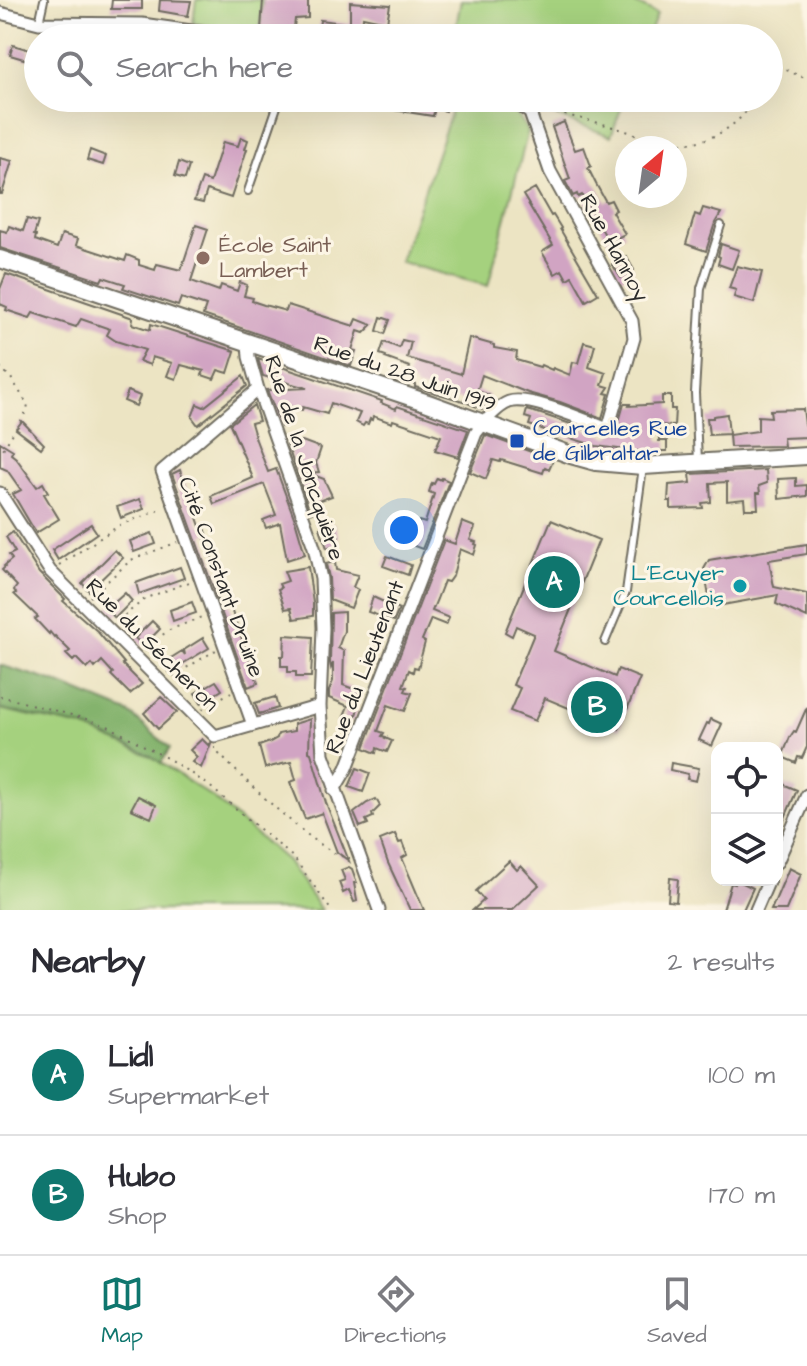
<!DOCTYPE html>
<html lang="en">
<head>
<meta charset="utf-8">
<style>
	:root { --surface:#fff; --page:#f7f7f7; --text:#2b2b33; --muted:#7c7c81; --line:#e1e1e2; --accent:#0f766e }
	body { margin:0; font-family:"Architects Daughter",sans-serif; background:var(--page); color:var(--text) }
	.controls { position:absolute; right:24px; bottom:24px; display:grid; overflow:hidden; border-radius:16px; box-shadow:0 8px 32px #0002 }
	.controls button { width:72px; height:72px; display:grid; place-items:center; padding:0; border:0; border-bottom:2px solid var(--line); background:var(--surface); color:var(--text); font:40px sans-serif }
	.compass { position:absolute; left:615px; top:136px; width:72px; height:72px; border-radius:50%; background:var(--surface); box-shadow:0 8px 32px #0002; rotate:29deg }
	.you { position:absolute; left:404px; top:530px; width:28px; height:28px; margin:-20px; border:6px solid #fff; border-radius:50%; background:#1a73e8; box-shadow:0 0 0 12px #1a73e833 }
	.badge { display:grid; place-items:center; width:52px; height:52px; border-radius:50%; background:var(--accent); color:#fff; font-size:26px; font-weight:700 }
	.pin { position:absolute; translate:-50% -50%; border:4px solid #fff; box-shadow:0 2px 8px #0006 }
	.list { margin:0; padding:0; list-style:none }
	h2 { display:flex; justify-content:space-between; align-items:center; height:104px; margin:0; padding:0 32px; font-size:34px }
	h2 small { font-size:26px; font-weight:400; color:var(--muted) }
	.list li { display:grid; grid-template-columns:52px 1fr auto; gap:24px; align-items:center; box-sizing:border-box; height:120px; padding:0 32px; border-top:2px solid var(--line) }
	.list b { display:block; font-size:30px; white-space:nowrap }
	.list p { margin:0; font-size:26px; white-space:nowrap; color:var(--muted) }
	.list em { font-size:26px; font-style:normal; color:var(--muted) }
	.icon { flex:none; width:44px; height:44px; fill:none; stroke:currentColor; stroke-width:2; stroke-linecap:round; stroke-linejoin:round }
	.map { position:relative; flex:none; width:807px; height:910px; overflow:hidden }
	.search { position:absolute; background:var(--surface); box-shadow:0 8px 32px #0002; left:24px; right:24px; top:24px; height:88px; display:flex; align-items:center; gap:20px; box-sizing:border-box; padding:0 28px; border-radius:44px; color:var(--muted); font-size:30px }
	.sheet { height:344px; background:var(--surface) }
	nav { display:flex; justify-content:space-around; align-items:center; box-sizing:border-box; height:112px; border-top:2px solid var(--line); background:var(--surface); font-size:22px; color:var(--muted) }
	nav a { display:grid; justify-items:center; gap:4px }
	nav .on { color:var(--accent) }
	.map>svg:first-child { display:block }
</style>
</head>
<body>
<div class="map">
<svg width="807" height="910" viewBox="0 0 807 910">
	<rect width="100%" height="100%" fill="#fcf5e5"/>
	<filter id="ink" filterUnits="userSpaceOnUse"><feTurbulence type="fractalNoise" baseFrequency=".0125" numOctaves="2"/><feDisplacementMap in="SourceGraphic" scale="16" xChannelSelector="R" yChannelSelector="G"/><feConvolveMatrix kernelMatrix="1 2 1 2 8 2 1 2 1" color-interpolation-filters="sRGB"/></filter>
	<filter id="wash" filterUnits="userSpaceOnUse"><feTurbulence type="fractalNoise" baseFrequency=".006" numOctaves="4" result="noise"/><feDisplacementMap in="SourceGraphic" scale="32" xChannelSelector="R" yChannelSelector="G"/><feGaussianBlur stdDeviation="1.8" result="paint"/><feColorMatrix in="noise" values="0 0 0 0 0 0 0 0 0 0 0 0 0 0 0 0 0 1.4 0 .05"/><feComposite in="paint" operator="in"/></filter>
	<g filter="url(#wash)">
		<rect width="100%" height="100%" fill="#ece4c3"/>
		<path fill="#a5d17e" stroke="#687e54" stroke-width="2" d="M196,0H262L260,34L193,23Z
			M461,0H628L657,14L648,38H454Z
			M456,98C494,98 506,96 528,131L488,286L400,262Z
			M515,98H625L611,136L535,109Z
			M0,709L83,727L151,756L213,798L286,860L321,910H0Z"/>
		<path fill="#84b36d" stroke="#586f4c" stroke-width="2" d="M0,665L52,681L128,712L170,748L161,763L151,756L83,727L0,709Z"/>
		<g id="blocks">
			<path fill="#d1a4c3" d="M112,0H142V9H111Z
				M160,0L191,1L188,16L159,11Z
				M263,0L308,1V18L295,19L293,36L261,30Z
				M350,2L390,5L387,22L363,17L361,38H318L320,20L350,24Z
				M380,22L410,27V29L415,30L414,38H378Z
				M13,45L30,50L27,60L10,55Z
				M372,98H451L446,111L435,108L433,116L387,109L388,105L371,103Z
				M564,122L575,150L584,147L591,166L588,168L596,184L606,202L611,200L616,210L612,212L625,234L609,242L582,195L578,197L577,194L573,196L565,181L570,179L552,127Z
				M241,137L248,140L245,149H247L231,198L207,190L203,203L194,201L202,179L210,182L223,142L238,146Z
				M90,150L106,156L103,165L87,160Z
				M0,158L12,161L2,194H0Z
				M179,162L189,166L185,179L175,176Z
				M535,188L551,216L553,215L561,228L560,229L598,294L586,301L572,276L567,279L562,270L555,274L542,252L553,245L523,195Z
				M703,208L721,213L715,223L706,251L686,244L695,214L700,216Z
				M27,219L38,222L34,235H36L35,240L57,248L62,234L78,239L76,245L125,261L127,255L139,260V265L155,270L157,264L181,270L196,225L208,229L191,281L219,291L221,285L237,291L240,282L247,285L244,296L253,298L252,301L264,305L286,311L288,305L354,326L357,319L372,325L364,333L358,331L352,350L356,351L351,366L203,315L206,306L181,298L178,306L123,288L125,284L103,277L101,281L0,248V230L7,232L9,226L23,231Z
				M721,244L739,250L732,269L718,264L720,257L718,256Z
				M626,256L634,270L621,278L612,264Z
				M737,266L762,272L754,303L734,297L736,290L729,288Z
				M6,274L133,318L132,324L150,330L151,324L235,351L228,373L218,370L214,379L202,375L204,371L181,365L176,379L167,376L172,363L152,357L150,365L139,361L145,350L116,341L107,335L110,329L81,319L76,327L33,313L30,318L6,310L7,307L0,304V289Z
				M381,317L390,320L385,334L377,331Z
				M469,338L494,345V348L517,352L516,360L540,367L541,365L552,370L553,368L570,375L573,362L578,363L584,342L595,345L589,367L606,373L602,385L609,387L605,393L609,394L602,418L560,402L528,393L482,375L477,391L489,395L484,410L463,401L415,387V384L406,381L410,367L385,358L386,356L380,354L384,342L399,348L402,340L411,342L407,358L461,374Z
				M258,359L382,401L381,403L396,409L397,406L468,430L458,457L435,450L441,436L393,420L392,423L373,416L372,420L370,419L368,424L365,423L363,426L356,422L360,413L331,403L327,414L303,407L302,410L289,406L281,426L267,390L307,388L263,376Z
				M243,376L247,386L198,425L192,417L197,404L204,407Z
				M128,391L140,396L136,406L124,401Z
				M662,396H671V409H675L674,426L659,425V441H667V451H633L596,446L529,425L531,419L525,417L527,410L541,414L609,437L616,432L624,404H630L629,406L662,404Z
				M254,405L259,421L251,423L256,440L268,472L276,469L295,520L305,554L287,560L280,523L266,528L263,520L276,515L264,484L214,504L211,496L253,478L230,424Z
				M803,409L805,424L807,423V437L783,438L784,446L730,447L729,435L758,431V416L771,417L770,410Z
				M727,414L729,434L709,435L707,418H713V416Z
				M22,421L44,444L41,448L16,429Z
				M485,435L553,460L549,469L545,467L543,473L501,460L500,462L493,460L486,479L470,472Z
				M302,441L321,448L316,463L319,472L308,473L324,479L332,496L318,501V513L310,512L287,444Z
				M0,442L13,450L11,454L16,458L37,487L43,483L48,492L44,494L59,519L36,533L13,494L21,490L7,470L0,467Z
				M180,470L200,526L204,525L207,534L204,535L213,560L258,683L248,687L215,594L218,593H215L172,474Z
				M766,470L767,483L759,486L760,493H757L758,509H745L744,499L727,501V482L710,483L711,502L702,503L703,508L671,509V501H668L669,485L691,483L690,474Z
				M437,478L441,480L442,478L449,481L422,549L409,544L419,521L425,523L434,494L429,492L432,483L434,484Z
				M796,478V486L807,485V496L779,499L778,479Z
				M140,499L144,509L121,518L117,507Z
				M551,520L599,540L554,651L615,677L618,669L640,678L619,729L545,698L535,721L510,711L520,688L513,685L534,634L516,626L512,636L505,632Z
				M462,522L475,527L470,540L476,542L475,544L477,545L474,555L460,549L453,575L448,582L444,581L437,599L432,611L449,618L446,625L431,619L422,640L425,642L418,668L414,667L413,672L409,670L403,686L407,687L405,691L412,693L405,711L388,705L378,731L384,733L382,736L386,737L385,738L392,741L387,752L377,748L376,753L364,748L444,540L455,544Z
				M91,524L97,533L58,560L52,550Z
				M334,524L339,537L337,538L339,544L327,548L320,528Z
				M13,532L39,573L65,599L63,601L97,631L124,663L122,664L142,684L130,694L111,675L113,673L102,661L95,668L92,664L87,669L76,658L73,661L66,654L70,651L55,636L54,637L50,632L49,634L35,619L38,617L14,594L16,593L14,590L17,586L2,570L5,567L4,566L12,559L9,555L15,552L6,537Z
				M152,533L156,544L134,552L130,541Z
				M807,544V554L769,560L774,587L807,594V618L776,604L778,595L711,607L704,569L709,560Z
				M115,550L123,558L89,591L82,583Z
				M387,556L411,565L408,575L383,566Z
				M335,562L336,570L358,575L353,587L358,590L351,608L330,600L329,578L326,564Z
				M180,567L184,578L139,594L136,583Z
				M308,567L313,603V616L294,619L291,608L285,609L278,589L281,588L279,584L288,581L284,571Z
				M125,593L132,601L115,618L107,609Z
				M373,597L399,609L394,621L368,612Z
				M192,602L196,613L173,621L170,610Z
				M344,612V631L338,648L344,651L343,685L359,691L357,712L353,722L343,718L348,706L329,698V691L333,681V663L331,668L330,663L331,613Z
				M152,621L160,629L143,646L135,638Z
				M285,635L313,637L311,677H296V672H288V666H281V656H284Z
				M203,638L209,648L169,672L163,663L182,651L185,655L184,650Z
				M216,681L222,690L201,703L195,693Z
				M161,697L177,712L158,729L144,713Z
				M275,697L278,708L259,714L255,703Z
				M807,707V747L802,758L798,757L796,763L782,757L790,737L794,731L796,732Z
				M310,719L309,752L311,753L326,803L349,861L337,852L322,813L305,819L290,782L296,780L291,762L265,768L259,746L270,742L277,738L278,734L294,731V724Z
				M711,719L722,724L712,746L699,740L707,723L709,724Z
				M202,739L208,745L211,743L201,768L192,762L197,757L190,750Z
				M671,763L699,768L696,781L687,779L688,774L670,770Z
				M357,768L370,773L363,792L349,787Z
				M783,784L797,790L777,836V796Z
				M138,796L156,805L151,818L131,809Z
				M376,799L380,806L372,814L373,817L366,820L368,824L360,827L354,813L367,803Z
				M395,834L399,843L402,842L407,855L402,858L424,910H410L388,863L380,840Z
				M509,861L517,870L521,866L539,885L512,910H473L484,900L476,891Z
				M349,867L352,869L357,883H354L357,901L354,902L349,890L343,893L339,882L345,880L341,870Z
				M789,868L801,874L786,910H771Z
				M670,878L678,879L676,902L668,901Z
				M737,880L753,888L743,910H723L731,883L735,884Z"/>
		</g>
	</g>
	<g filter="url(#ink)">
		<use href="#blocks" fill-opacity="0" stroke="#6f6c60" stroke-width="2"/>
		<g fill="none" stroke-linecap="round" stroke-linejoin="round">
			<g stroke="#6f6c60" stroke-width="10">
				<path id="lane" d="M39,23L44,0
					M248,191L280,98
					M698,461L695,393L701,288L721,225
					M605,642L626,592L643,467"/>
			</g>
			<g stroke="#6f6c60" stroke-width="15">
				<path id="street" d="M0,13L39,23L142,24L241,38
					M248,343L249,357L258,389L314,547L321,579L323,628L320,706L323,754L379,910
					M0,493L50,571L215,736L320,706
					M253,725L162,471L258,389
					M334,790L347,768L476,433C485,422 496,407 509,402C529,395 586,421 608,429L634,338L632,321L550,171L530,113L510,98
					M777,862L807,795
					M756,910L769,880"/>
			</g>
			<g stroke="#6f6c60" stroke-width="20">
				<path id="secondary" d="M0,259L428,403L571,455L596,462L643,466L807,456"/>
			</g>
			<path stroke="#6f6c60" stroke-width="2" stroke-dasharray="2 6" stroke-linecap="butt" d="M769,77L777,66L807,79
				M541,110C565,115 590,120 613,127C631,132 649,140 667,142C704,148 737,129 756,98
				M0,367L11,378L28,405L26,412L0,454
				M59,565L120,525L162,509
				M90,597L131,560L178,542
				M118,621L146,598L192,581
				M145,651L167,631L204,616
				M173,676L216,650
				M0,696L83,718L110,727L172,761L207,784L294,858L331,910
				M202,709L231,692
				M215,747V750C237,772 324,859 350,858"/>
			<use href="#lane" stroke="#fff" stroke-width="6"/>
			<use href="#street" stroke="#fff" stroke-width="11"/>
			<use href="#secondary" stroke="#fff" stroke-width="16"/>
		</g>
	</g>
	<circle fill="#8d6e63" stroke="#fcf5e5" stroke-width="3" cx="203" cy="258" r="8"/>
	<rect fill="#1a4fb4" stroke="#fcf5e5" stroke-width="3" x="509" y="433" width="16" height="16" rx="4"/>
	<circle fill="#0f9aa8" stroke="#fcf5e5" stroke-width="3" cx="740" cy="586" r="8"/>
	<g text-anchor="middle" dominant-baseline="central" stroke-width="6" stroke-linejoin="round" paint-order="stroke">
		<g font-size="22" fill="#785e54" stroke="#fcf5e5" text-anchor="start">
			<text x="219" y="245">École Saint<tspan x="219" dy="25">Lambert</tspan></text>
		</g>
		<g font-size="22" fill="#2b2b2b" stroke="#fcf5e5">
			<text transform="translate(614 248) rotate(61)">Rue Hannoy</text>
			<text transform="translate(405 374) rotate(19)">Rue du 28 Juin 1919</text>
			<text transform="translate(304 458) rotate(72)">Rue de la Joncquière</text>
			<text transform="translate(221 577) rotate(70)">Cité Constant Druine</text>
			<text transform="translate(152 645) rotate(45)">Rue du Sécheron</text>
			<text transform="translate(365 667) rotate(-69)">Rue du Lieutenant</text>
		</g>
		<g font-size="22" fill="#164399" stroke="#fcf5e5" text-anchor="start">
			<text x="533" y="428">Courcelles Rue<tspan x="533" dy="25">de Gilbraltar</tspan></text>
		</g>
		<g font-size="22" fill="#0d838f" stroke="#fcf5e5" text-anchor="end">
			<text x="724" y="573">L'Ecuyer<tspan x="724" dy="25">Courcellois</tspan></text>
		</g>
	</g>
</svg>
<div class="controls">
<button><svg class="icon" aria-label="locate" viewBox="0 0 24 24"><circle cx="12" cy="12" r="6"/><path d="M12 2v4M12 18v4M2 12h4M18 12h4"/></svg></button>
<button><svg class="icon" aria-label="layers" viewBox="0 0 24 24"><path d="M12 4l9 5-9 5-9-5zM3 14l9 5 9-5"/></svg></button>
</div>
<svg class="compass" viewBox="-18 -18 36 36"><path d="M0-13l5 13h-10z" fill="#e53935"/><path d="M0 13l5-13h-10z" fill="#7c7c81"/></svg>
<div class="you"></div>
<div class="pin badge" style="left:554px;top:582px">A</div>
<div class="pin badge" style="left:597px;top:707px">B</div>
<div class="search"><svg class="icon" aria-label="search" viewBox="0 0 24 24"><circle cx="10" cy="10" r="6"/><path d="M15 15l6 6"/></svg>Search here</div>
</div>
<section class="sheet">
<h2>Nearby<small>2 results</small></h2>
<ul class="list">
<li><span class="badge">A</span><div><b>Lidl</b><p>Supermarket</p></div><em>100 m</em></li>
<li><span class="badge">B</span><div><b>Hubo</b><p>Shop</p></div><em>170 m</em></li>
</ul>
</section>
<nav>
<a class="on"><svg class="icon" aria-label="map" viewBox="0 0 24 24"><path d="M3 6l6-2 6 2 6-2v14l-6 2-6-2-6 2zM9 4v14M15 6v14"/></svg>Map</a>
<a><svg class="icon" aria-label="directions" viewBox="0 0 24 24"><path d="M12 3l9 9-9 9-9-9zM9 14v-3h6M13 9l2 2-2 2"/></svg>Directions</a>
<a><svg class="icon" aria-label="saved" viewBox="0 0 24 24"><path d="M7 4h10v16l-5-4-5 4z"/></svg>Saved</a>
</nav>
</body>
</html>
